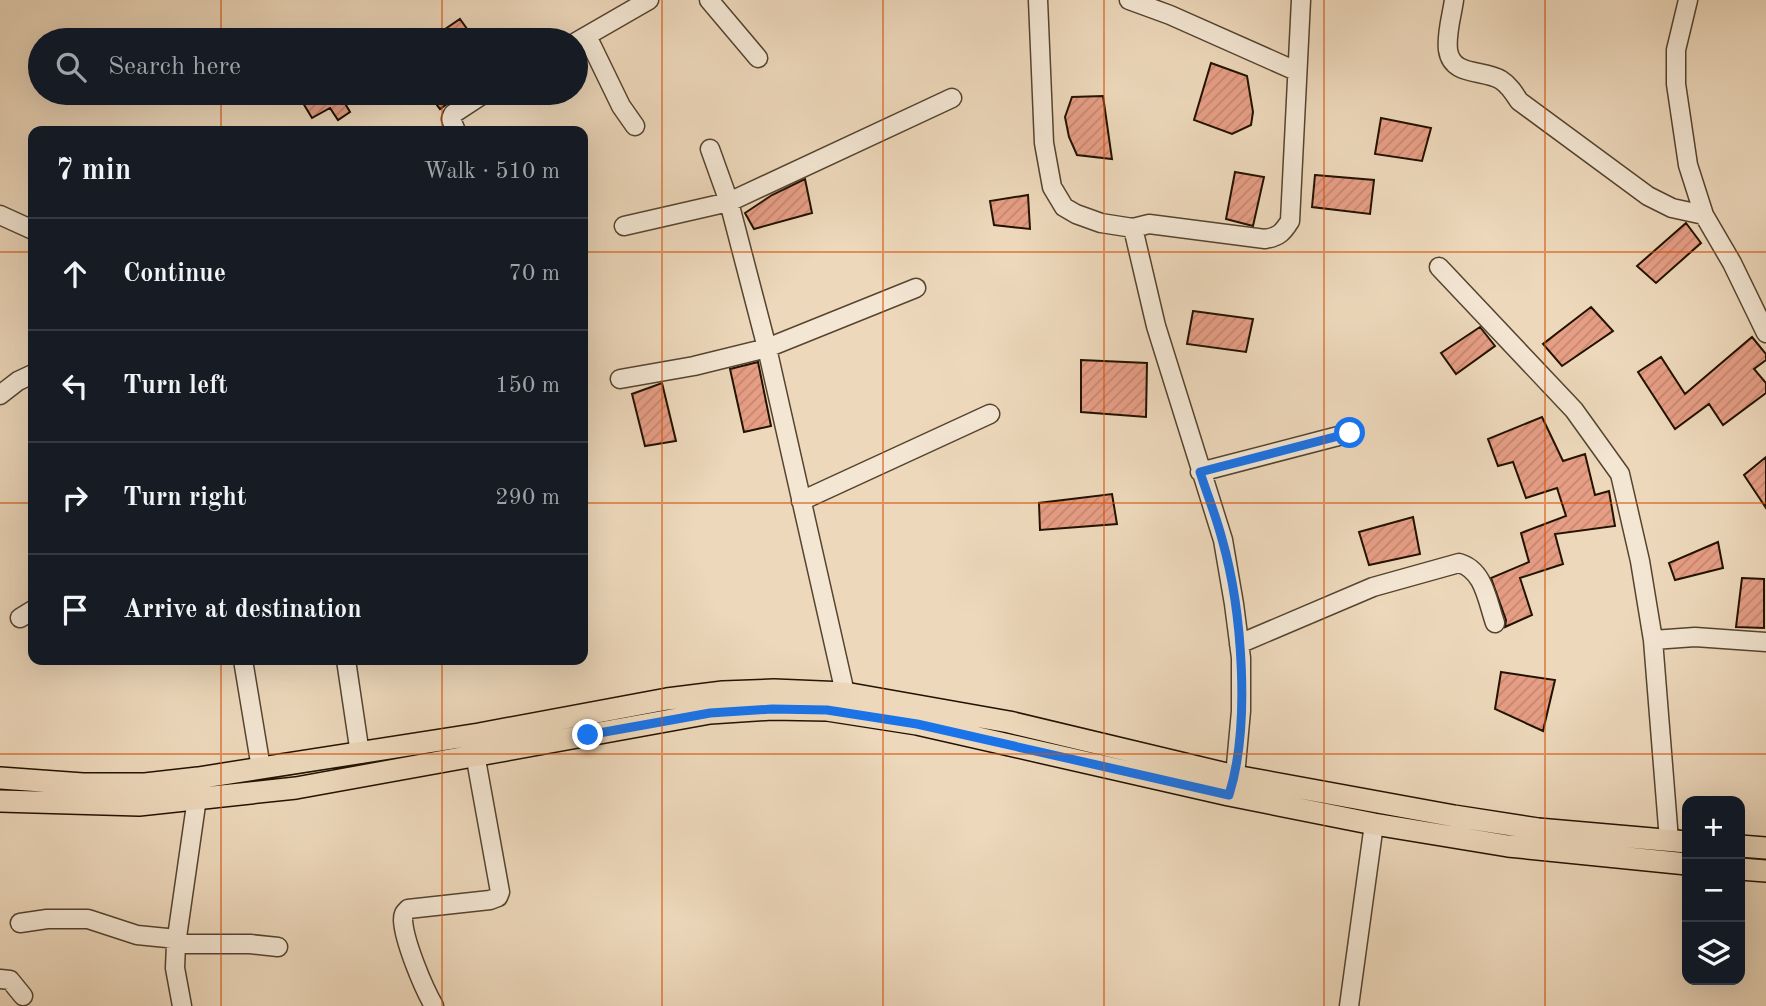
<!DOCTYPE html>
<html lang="en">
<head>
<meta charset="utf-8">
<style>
	:root { --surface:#171b24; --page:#20242c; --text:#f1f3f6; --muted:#9ea1a6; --line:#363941 }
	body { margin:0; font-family:"Old Standard TT",serif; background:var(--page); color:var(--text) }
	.controls { position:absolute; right:21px; bottom:21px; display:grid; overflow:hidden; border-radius:14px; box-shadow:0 7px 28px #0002 }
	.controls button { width:63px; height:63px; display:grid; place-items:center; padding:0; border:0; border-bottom:2px solid var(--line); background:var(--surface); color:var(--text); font:35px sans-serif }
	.stop { position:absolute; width:21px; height:21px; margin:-16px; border:5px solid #1a73e8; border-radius:50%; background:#fff }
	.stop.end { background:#1a73e8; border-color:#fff; box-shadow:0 2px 7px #0008 }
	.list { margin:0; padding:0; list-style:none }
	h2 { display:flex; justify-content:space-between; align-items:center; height:91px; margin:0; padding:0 28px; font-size:30px }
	h2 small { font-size:23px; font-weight:400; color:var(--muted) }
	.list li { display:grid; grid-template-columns:46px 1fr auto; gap:21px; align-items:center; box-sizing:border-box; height:112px; padding:0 28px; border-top:2px solid var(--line) }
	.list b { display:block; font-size:26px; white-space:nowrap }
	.list em { font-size:23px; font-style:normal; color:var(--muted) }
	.icon { flex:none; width:38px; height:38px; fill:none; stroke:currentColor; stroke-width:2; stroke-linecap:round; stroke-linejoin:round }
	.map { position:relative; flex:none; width:1766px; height:1006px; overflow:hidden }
	.search { position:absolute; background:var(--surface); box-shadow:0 7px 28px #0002; left:28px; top:28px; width:560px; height:77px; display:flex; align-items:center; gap:18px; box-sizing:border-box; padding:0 24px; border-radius:38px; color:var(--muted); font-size:26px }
	.panel { position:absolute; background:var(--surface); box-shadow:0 7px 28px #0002; left:28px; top:126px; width:560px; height:539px; border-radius:14px }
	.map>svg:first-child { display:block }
</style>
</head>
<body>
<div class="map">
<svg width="1766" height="1006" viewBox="0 0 1766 1006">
	<defs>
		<pattern id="building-hatch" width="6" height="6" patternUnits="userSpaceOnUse" patternTransform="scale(1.75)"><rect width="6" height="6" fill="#e69e85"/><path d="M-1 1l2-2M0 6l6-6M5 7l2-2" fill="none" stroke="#c58771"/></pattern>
	</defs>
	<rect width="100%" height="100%" fill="#edd8bb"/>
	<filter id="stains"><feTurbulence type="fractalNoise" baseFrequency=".00286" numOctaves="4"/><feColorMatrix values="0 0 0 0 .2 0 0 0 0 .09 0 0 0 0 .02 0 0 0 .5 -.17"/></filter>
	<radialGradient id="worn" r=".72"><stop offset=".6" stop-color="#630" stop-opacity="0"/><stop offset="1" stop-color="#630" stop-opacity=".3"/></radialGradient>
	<path fill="url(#building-hatch)" stroke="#221200" stroke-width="2" d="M460,19L475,40H429Z
		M1211,63L1247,76L1253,112L1251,125L1232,134L1194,120Z
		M308,93H339L350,112L338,120L330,108L312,118L300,98Z
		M428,93H462L440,109Z
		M1103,96L1112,159L1077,155L1069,137L1065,117L1072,97Z
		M1381,118L1431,128L1422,161L1375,154Z
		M1235,172L1264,177L1253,226L1226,219Z
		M1315,175L1374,180L1370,214L1312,207Z
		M805,179L812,213L754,229L745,213L772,195Z
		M1028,195L1030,229L994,225L990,201Z
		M1686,223L1701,243L1656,283L1637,266Z
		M1591,307L1613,331L1562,366L1543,344Z
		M1193,311L1253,319L1246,352L1187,344Z
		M1480,327L1495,346L1456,374L1441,353Z
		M1752,337L1766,354V360L1754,369L1766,383V393L1723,425L1709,404L1675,429L1638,372L1661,357L1685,394Z
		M1081,360L1147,363L1146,417L1081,412Z
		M758,362L771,426L744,432L730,369Z
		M662,383L676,441L645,446L632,394Z
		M1542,417L1563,461L1585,454L1595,495L1609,491L1615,526L1555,534L1563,564L1520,578L1532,615L1505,627L1506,620L1491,578L1529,562L1521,533L1566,516L1557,488L1526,498L1513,462L1498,466L1488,439Z
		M1766,457V508L1744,475Z
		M1112,494L1117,524L1040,530L1039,503Z
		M1413,517L1420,554L1369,565L1359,532Z
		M1718,542L1723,568L1675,580L1669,563Z
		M1742,578L1764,579V628L1736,627Z
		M1501,672L1555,680L1543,731L1495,709Z"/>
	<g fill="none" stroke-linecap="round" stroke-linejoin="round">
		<g stroke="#55442f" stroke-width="21">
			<path id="minor" d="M709,0L758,58
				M1038,0L1044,143L1052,187L1064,207L1076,214L1101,223L1133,228L1156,326L1223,540L1234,604L1241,658V711L1235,776L1232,786
				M1129,0L1170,15L1296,71
				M1454,0C1452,15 1446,34 1448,50C1452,77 1483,69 1501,80C1509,85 1514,93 1519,101L1648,196L1672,208L1704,215
				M1688,0L1676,50V84L1688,165L1704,215L1732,263L1766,333
				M587,36L621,106L635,126
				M576,42L649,0
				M456,131L451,119L453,114L485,93
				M710,149L729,202L767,348L845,693
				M0,215L33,230
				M624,226L729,202L952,98
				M1133,228L1149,224L1265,239C1279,237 1283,232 1290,221L1301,0
				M1439,267L1574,410L1620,474L1640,561L1653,640L1669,840
				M620,379L694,366L767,348L916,288
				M0,395L18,381L33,374
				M1200,472L1350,433
				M801,501L990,414
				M20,618L33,610
				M1653,640L1695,637L1766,642
				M1239,644L1373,587L1459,563C1484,570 1487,600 1495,623
				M243,660L261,768
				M346,660L360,754
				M20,923L47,919H88L137,935L177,939
				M176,944H250L278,947
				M0,979L10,980L23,996
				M182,1006L175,968L176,944L197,798
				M434,1006C423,987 404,941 403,920C403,914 404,913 408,909L490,900L498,897L500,892L475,754
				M1349,1006L1374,824"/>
		</g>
		<g stroke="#221200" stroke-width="24">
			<path id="major" d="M0,778L83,784H145L198,778L479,734L667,699L723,692L774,690L845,693L1009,722L1235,776L1454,816L1538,829L1687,842
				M0,801L139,805L296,788L710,713L772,709L827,710L917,724L1229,795L1374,824L1508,846L1687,864
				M1740,846L1766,848
				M1740,869L1766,871"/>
		</g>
		<use href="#minor" stroke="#f3e6d3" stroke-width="18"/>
		<use href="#major" stroke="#edd8bb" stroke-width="21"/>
	</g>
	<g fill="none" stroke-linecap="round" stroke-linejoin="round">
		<path stroke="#1a73e8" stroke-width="9" d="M588,735L710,713L772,709L827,710L917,724L1229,795C1251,725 1242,609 1222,539C1216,516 1207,494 1200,472L1350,433"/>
	</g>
	<path fill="none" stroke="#d4520b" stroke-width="2" stroke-opacity="0.55" d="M221,0V40M442,0V40M662,0V1006M883,0V1006M1104,0V1006M1324,0V1006M1545,0V1006M221,93V131M442,93V131M0,252H33M583,252H1766M0,503H33M583,503H1766M221,660V1006M442,660V1006M0,754H1766"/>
	<rect width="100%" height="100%" filter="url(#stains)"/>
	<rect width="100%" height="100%" fill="url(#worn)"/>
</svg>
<div class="controls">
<button>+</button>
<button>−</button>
<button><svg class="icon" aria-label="layers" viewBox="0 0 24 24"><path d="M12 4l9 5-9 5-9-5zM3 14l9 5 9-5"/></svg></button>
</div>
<div class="stop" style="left:1350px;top:433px"></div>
<div class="stop end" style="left:588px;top:735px"></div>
<div class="search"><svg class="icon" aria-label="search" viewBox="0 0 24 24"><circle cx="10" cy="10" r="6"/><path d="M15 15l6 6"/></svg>Search here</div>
<section class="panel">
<h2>7 min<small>Walk · 510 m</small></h2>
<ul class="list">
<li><svg class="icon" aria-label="ahead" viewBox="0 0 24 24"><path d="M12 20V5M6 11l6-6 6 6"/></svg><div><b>Continue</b></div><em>70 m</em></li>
<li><svg class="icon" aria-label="left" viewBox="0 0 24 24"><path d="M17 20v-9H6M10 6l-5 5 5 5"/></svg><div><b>Turn left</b></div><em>150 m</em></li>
<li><svg class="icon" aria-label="right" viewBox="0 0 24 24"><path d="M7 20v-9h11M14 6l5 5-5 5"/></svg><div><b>Turn right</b></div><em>290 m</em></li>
<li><svg class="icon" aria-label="arrive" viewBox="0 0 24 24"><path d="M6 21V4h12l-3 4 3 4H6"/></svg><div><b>Arrive at destination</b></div></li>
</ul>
</section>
</div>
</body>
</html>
